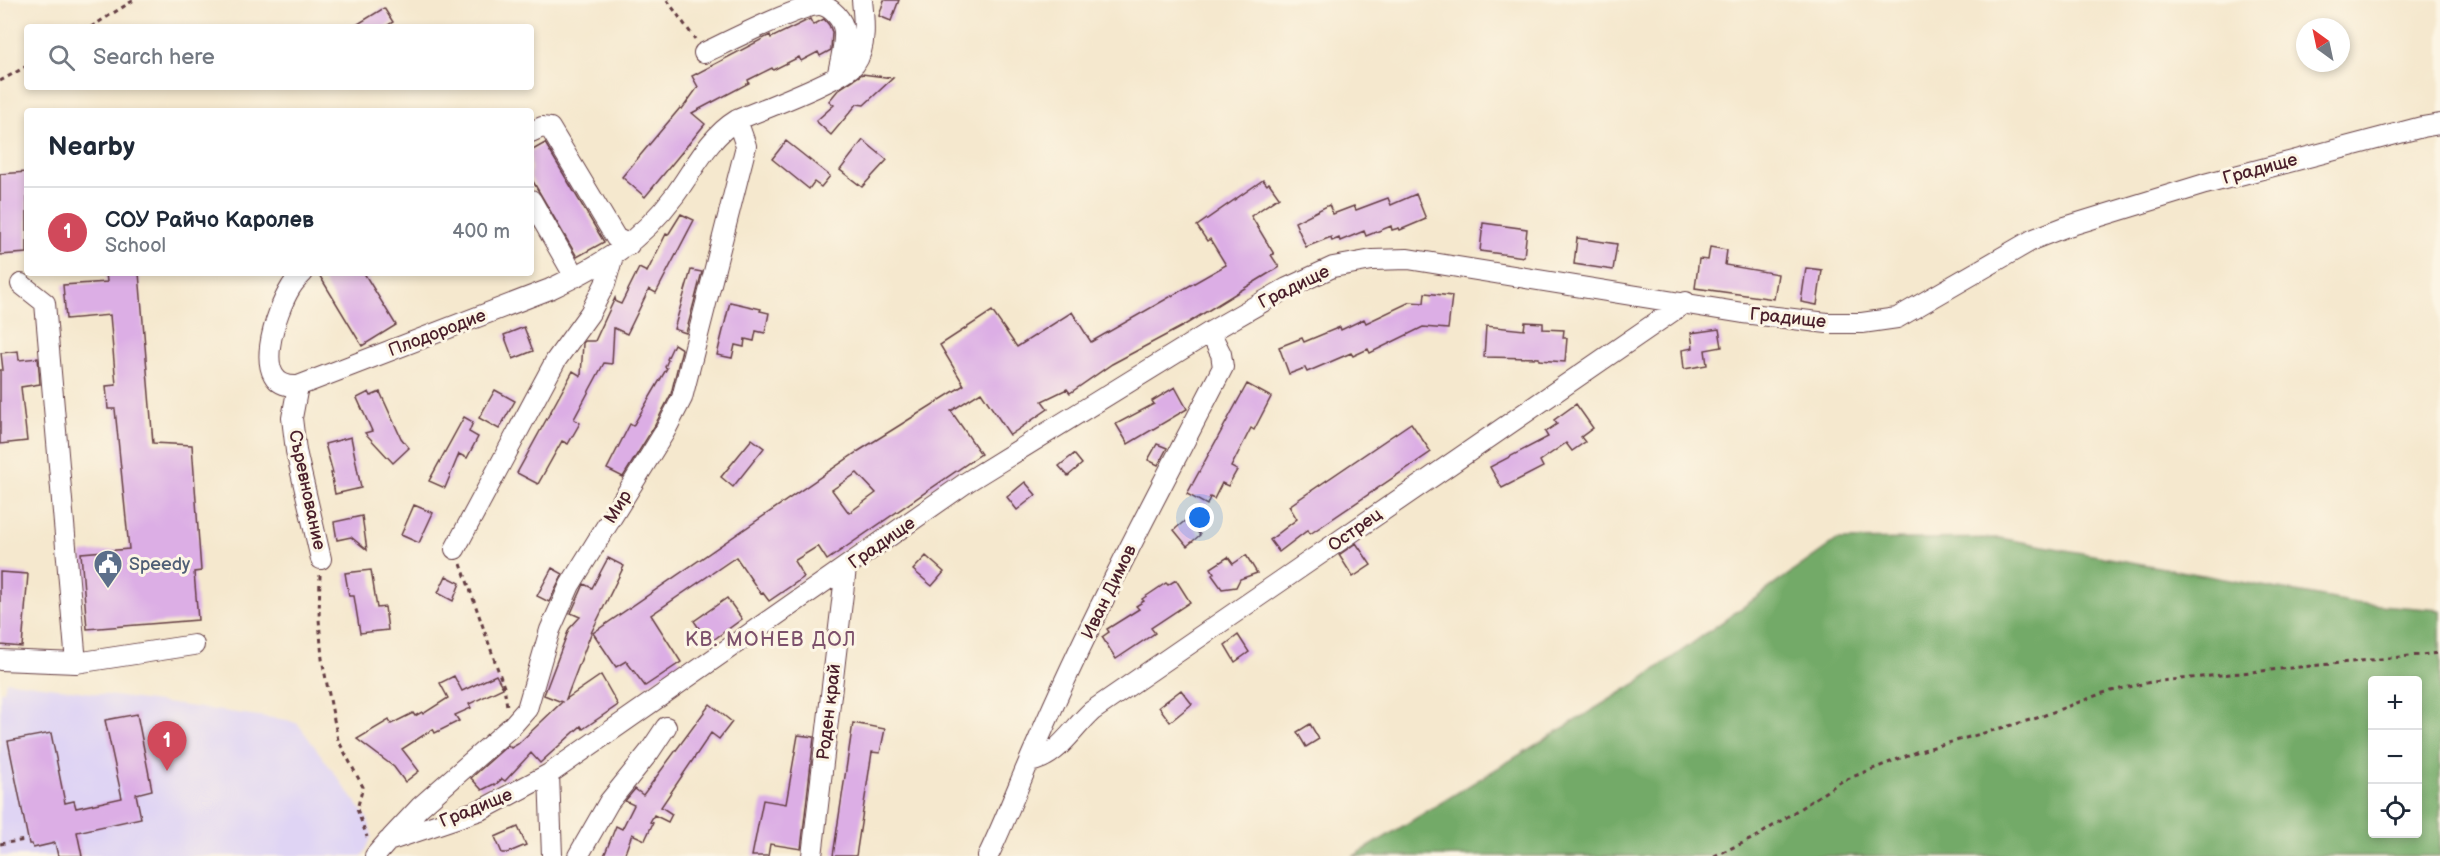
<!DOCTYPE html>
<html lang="en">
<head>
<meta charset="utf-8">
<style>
	:root { --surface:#fff; --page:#f6f6f7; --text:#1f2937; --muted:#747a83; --line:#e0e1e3; --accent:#d1495b }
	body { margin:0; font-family:"Balsamiq Sans",sans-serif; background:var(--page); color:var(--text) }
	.controls { position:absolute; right:18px; bottom:18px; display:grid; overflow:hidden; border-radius:6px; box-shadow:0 3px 9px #0003 }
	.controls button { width:54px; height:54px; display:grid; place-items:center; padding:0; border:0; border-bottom:2px solid var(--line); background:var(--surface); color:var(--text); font:30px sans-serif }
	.compass { position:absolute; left:2296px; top:18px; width:54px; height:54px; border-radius:50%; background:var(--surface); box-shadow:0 3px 9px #0003; rotate:327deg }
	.you { position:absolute; left:1200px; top:518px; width:21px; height:21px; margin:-15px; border:4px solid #fff; border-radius:50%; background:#1a73e8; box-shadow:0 0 0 9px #1a73e833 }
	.badge { display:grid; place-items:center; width:39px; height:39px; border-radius:50%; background:var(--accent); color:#fff; font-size:20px; font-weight:700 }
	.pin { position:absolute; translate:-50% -50px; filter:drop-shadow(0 2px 3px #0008) }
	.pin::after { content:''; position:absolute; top:32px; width:21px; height:18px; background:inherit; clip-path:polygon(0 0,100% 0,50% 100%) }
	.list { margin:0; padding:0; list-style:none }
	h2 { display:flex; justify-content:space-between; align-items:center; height:78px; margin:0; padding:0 24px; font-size:26px }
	h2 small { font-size:20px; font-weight:400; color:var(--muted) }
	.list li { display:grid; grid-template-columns:39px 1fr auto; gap:18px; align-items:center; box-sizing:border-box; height:90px; padding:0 24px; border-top:2px solid var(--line) }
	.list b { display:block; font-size:22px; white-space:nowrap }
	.list p { margin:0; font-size:20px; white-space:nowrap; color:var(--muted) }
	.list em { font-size:20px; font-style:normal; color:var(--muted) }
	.icon { flex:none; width:33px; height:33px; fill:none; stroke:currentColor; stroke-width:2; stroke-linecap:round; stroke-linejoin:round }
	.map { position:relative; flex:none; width:2440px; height:856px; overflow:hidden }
	.search { position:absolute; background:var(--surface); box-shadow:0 3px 9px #0003; left:24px; top:24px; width:510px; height:66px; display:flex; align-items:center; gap:15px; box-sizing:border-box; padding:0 21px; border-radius:6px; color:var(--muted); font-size:22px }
	.panel { position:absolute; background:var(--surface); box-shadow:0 3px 9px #0003; left:24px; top:108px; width:510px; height:168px; border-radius:6px }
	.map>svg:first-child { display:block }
</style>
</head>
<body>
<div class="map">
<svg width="2440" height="856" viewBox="0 0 2440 856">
	<rect width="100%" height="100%" fill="#fcf5e5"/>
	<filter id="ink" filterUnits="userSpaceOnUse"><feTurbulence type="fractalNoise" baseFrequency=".0167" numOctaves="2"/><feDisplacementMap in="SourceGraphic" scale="12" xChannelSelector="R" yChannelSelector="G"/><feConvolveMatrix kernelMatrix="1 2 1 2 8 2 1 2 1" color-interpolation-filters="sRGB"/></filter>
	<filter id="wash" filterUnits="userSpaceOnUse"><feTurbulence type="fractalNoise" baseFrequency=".008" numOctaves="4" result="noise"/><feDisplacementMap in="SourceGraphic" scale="24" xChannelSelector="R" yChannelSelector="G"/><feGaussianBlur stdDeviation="1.35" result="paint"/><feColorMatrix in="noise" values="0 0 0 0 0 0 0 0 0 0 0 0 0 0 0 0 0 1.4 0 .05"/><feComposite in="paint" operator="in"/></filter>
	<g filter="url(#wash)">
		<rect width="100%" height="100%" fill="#f5e8ce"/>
		<path fill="#dfd4f4" d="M6,681L287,720L298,724L368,819L372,836L365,852L362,856H0V691H4Z"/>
		<path fill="#73aa68" stroke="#5e644a" stroke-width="1.5" fill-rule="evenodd" d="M2000,538L2356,603L2440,610V856H1354L1635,684L1837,540ZM2372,680H2418V834H2372Z"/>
		<g id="blocks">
			<path fill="#dcaee5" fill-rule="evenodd" d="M884,0H899L891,21L879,16Z
				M384,8L393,22L385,27H353Z
				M810,19L813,25L824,19L829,25L832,32L831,50L820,56L818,52L801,61L799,57L773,70L772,68L748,80L749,83L692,113L705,124L645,197L622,177L680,108L682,109L698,87L692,76L770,35L771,38Z
				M862,74L893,78L864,105L857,104L831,135L816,121L834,105L829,101L839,89Z
				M863,140L887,160L862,187L840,170Z
				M786,141L830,176L821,187L814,182L809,189L772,159Z
				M545,143L604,242L577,257L531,178V151Z
				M27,172V253L0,255V174Z
				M1263,180L1267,185L1269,183L1279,197L1251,216L1274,254L1271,255L1279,267L1183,326L1112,364L1070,393L1067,389L1042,401L1048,409L1010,435L981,392L951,411L981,454L827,560L818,546L794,561L804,577L769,601L763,593L761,594L736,557L651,615L681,662L645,686L626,661L616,667L593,633L857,452L964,385L940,345L992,311L1017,347L1072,312L1091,342L1226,265L1210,239L1207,241L1197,226ZM857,473L876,493L849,513L832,490Z
				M1416,194L1426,219L1400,230L1399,228L1392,230L1391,226L1366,236L1364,231L1340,241L1339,238L1332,241L1331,237L1306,247L1295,222L1329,205L1333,214L1354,206L1356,210L1388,198L1391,205Z
				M681,214L694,220L656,293L649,289L627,334L614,328L612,364L604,363L574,419L580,423L568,444L562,441L538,484L517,473L573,371L581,376L583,343L585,341H595L615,298L616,302L621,304L639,268L647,272L666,234L668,235Z
				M1483,223L1527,229L1524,257L1480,251Z
				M1577,238L1617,244L1613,270L1574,264Z
				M1710,247L1727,250L1725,265L1778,274L1774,299L1695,288L1699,259L1708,260Z
				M1806,268L1822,270L1817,305L1801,302Z
				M691,270L702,272L686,333L674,329Z
				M106,273H139L153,443L192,445L201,571L194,572L198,620L87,629L81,553L129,549L115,409H108L106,386L116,385L110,315L66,319L63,285L107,282Z
				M318,273H364L396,325L362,346Z
				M1425,293L1452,296L1448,329L1423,327L1370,353L1368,349L1353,356L1351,353L1307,372L1305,368L1289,374L1279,347L1302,338L1304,342L1340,327L1341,330L1364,319L1366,323L1410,302L1424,303Z
				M730,302L761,309L760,311L769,313L765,333L756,331L754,341L745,339L744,347L735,345L732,358L717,355Z
				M1525,322L1543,323V329L1564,330L1563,338H1567L1565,362L1539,360V358L1484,357L1486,326L1524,330Z
				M524,327L533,351L513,359L504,335Z
				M1719,329L1722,347L1705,350L1707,365L1684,369L1682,350L1693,348L1691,333Z
				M674,344L682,349L671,394L654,427L623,477L607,469L630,424L633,426L667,368L665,367L668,360L667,359Z
				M18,351L19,360L38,358L40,384L21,387L27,441L0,444V370H3L1,353Z
				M1247,384L1271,397L1254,430L1251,428L1231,467L1237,470L1228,486L1222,483L1214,499L1210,497L1207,505L1187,494Z
				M1175,387L1187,409L1128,444L1116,424L1154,404L1152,401Z
				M495,390L515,401L499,429L479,418Z
				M369,392L371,396L380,392L401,438L409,448L393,463L365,433L372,431L357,398Z
				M1576,404L1593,428L1581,437L1585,442L1572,451L1566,443L1540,461L1543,467L1502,488L1490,467L1548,437L1545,432L1557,424L1554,420Z
				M464,417L473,422L469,432L478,437L467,458L459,454L445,488L429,481Z
				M1411,423L1431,452L1310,534L1308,530L1279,552L1270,540L1297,519L1289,506Z
				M351,437L361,488L335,494L331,473H333L325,444Z
				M752,439L764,448L733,487L721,477Z
				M1157,444L1167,448L1158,465L1148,460Z
				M1074,454L1082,464L1068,476L1059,466Z
				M1025,482L1036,495L1017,510L1007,497Z
				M414,505L433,513L419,543L401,535Z
				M362,516L367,550L351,537L337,540L334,522Z
				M1187,519L1200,535L1187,546L1174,530Z
				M1356,543L1371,565L1353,577L1339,555Z
				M1246,555L1257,573L1240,579L1236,587L1222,589L1212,575L1214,573L1211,568L1228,557L1233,564Z
				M926,556L944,572L932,586L913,570Z
				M608,558L624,566L592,631L566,699L601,675L618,705L583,729L581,726L540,763L531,753L505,781L502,779L495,785L494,784L482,790L471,778L508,745L511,748L518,744L562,702L544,695L569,629L580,617L571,613L581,591L584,584L592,588Z
				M552,568L563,574L549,602L537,596Z
				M371,570L377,608L385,607L388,630L360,633L354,596H349L345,573Z
				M0,572L28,574L22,647L0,645Z
				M446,576L460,583L453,601L438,593Z
				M1176,580L1190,602L1151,628L1155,633L1116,659L1102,637L1109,632L1107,629L1139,609L1136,606L1144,601L1142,599L1166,583L1168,585Z
				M727,598L742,619L709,643L694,621Z
				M1238,635L1249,652L1235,662L1225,645Z
				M496,675L503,688L469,704L471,708L455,715L459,721L435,733L433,729L402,749L419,771L405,782L394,767L357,739L389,720L391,724L413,713L415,716L422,712L423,714L448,698L440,683L454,676L462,691Z
				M1181,690L1192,704L1170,722L1159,707Z
				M710,704L732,722L719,739L711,733L661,807L672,814L668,822L654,815L650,822L653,823L645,840L632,834L624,856H604L616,826L622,829L634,805L625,801L635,789L643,795Z
				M137,714L152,790L136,794L141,818L77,832L82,856H58L55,843L33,848L32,844H29L8,741L51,733L65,803L74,801L76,808L122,798L105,720Z
				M853,723L885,729L880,753L872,752L856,856H833Z
				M1310,724L1319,739L1306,747L1297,732Z
				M798,735L814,737L801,849L770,844L768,856H752L763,800L786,804Z
				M518,827L526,845L507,853H502L495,837Z"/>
		</g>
	</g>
	<g filter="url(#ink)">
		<use href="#blocks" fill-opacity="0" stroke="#643d43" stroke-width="1.5"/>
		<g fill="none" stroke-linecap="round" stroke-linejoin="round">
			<g stroke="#643d43" stroke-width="22">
				<path id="minor" d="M704,53C725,43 802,4 820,5C832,7 843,20 844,31C845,46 840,63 837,77
					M531,132L542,127L550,128L616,238L629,245
					M531,200L575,277
					M303,273C299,277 294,282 291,287C277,309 247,389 298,386L550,289C603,264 639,243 675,195C694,169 709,137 737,120C760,110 842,80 855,64C867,48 864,19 862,0
					M21,284L45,303L76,663
					M298,386L292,418L296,451L321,559
					M455,549L556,360L590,313L605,284L613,256
					M0,660L76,663L194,645
					M1029,762C1057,758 1072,729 1092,711L1686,302
					M549,774L552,856
					M391,838L420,807L512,726L527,709L550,630L570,585L664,433L682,398L746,146L737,120
					M375,856L388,841L483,809L549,774L967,482L1210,332L1287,288L1333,267L1372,260L1408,259L1743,313L1827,323H1862L1897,318L2034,239L2065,227L2205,184L2422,127L2440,124
					M578,856L609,802L650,751L666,727
					M812,856L846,568
					M988,856C1006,819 1020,781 1037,743C1092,615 1159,491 1223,367L1221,354L1210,332"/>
			</g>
			<path stroke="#643d43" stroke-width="3" stroke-dasharray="4.5 4.5" stroke-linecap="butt" d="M667,0L695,39
				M91,27L134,0
				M0,81L27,66
				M461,564L504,687L507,706
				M320,575L319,619L322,659L338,740L363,787L357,809L367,837
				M0,844L25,840
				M1714,856L1756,837L1842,781L1916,752L2037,718L2103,693L2151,682L2440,653"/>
			<use href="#minor" stroke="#fff" stroke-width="20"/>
		</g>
	</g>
	<defs>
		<g id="civic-pin" transform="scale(1.5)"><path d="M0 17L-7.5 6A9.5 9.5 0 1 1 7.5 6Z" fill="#5c6f8a" stroke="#fcf5e5"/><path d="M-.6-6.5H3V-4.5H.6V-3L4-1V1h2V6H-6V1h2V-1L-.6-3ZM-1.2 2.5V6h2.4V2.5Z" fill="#fff"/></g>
	</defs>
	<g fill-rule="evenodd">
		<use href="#civic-pin" x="108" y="564"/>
	</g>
	<g text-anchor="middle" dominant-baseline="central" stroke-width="6" stroke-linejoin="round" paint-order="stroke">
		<g font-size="18" fill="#4a1f2b" stroke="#fcf5e5">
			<text transform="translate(2260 169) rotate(-15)">Градище</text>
			<text transform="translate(1294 287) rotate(-26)">Градище</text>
			<text transform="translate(1788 318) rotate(6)">Градище</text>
			<text transform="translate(437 333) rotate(-21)">Плодородие</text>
			<text transform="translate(307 490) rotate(78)">Съревнование</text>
			<text transform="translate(618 507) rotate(-58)">Мир</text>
			<text transform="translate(1355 530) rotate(-35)">Острец</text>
			<text transform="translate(882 543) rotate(-35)">Градище</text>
			<text transform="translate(1109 592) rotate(-64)">Иван Димов</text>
			<text transform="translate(829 712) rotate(-83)">Роден край</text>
			<text transform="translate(476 808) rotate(-22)">Градище</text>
		</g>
		<g font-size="18" fill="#4e5e75" stroke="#fcf5e5" text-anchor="start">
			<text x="129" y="564">Speedy</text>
		</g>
		<g font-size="20" letter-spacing="1.5" fill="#7d516c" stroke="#fcf5e5">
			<text x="771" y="640">КВ. МОНЕВ ДОЛ</text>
		</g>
	</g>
</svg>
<div class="controls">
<button>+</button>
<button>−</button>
<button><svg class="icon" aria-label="locate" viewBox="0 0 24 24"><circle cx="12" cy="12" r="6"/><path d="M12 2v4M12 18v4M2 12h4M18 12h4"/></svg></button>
</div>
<svg class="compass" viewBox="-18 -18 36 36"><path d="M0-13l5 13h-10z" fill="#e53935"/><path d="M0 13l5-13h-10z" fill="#747a83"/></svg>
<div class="you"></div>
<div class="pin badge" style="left:167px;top:771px">1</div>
<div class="search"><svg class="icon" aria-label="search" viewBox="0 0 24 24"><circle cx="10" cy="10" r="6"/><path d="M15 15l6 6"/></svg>Search here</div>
<section class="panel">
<h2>Nearby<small></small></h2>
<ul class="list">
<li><span class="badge">1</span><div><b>СОУ Райчо Каролев</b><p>School</p></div><em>400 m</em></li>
</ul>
</section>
</div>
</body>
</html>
